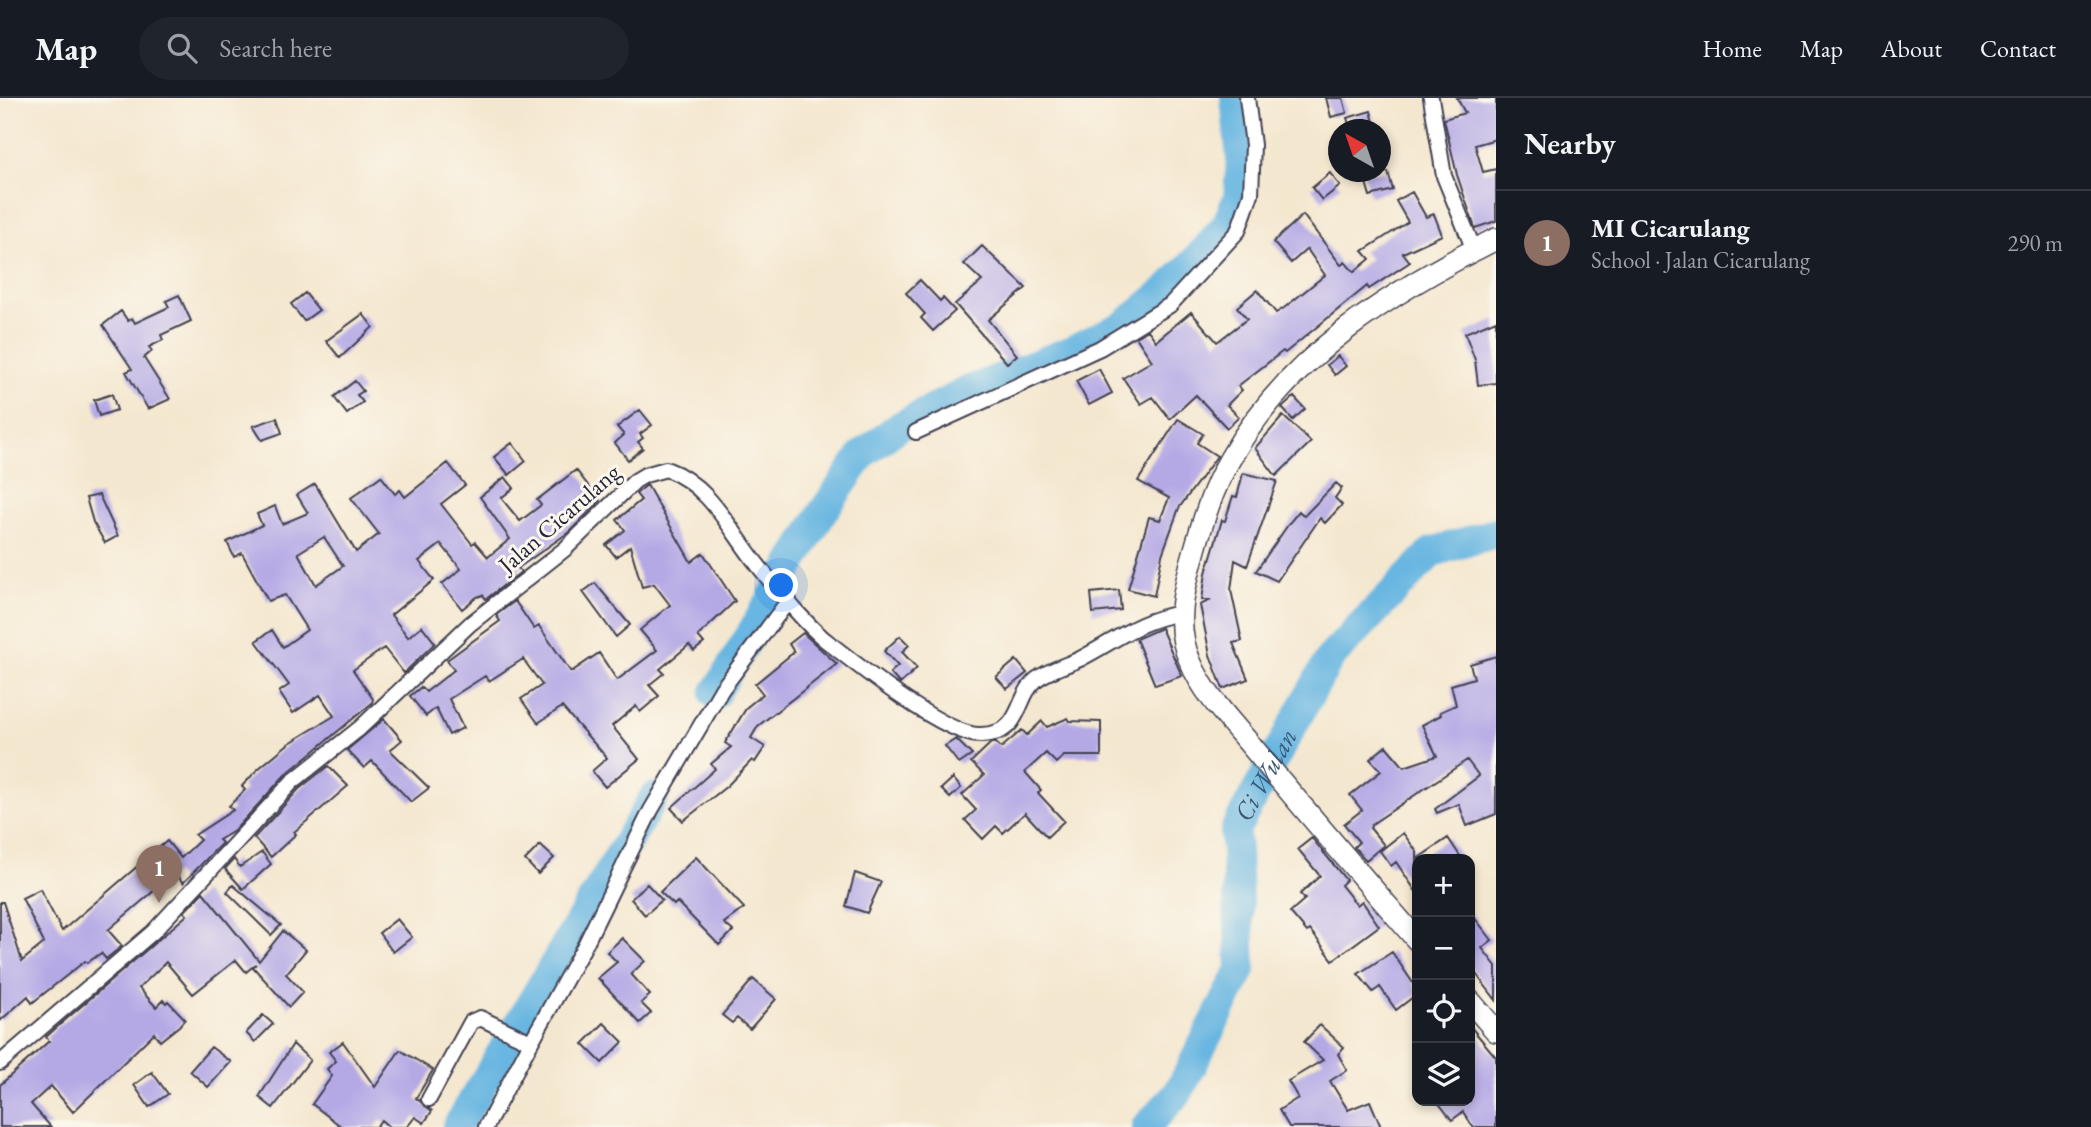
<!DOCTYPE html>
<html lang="en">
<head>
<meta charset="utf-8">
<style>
	:root { --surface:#171b24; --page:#20242c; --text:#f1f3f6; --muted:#9ea1a6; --line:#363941; --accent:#1a73e8 }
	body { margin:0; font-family:"EB Garamond",serif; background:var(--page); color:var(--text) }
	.controls { position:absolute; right:21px; bottom:21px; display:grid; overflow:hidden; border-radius:14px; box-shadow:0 4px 10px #0003 }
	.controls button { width:63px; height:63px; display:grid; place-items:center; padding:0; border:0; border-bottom:2px solid var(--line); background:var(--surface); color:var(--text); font:35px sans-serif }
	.compass { position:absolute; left:1328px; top:21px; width:63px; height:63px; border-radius:50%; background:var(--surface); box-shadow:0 4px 10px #0003; rotate:320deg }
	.you { position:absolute; left:782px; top:488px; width:24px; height:24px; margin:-18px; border:5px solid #fff; border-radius:50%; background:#1a73e8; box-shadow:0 0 0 10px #1a73e833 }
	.badge { display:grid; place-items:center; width:46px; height:46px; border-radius:50%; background:var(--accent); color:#fff; font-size:23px; font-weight:700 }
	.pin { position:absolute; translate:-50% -58px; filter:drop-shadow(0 2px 4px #0008) }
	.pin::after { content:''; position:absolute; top:37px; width:24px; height:21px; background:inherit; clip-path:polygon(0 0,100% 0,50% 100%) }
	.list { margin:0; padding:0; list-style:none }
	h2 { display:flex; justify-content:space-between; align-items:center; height:91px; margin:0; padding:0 28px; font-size:30px }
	h2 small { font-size:23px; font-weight:400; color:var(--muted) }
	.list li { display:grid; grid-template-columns:46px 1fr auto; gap:21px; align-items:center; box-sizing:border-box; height:105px; padding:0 28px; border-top:2px solid var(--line) }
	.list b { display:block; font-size:26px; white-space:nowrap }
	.list p { margin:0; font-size:23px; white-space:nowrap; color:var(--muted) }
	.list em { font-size:23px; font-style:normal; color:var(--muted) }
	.icon { flex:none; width:38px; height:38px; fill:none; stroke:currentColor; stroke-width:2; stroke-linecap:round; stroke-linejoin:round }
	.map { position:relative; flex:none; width:1496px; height:1029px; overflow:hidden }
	header { display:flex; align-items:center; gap:42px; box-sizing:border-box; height:98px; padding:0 35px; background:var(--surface); border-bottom:2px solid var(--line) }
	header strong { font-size:33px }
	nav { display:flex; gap:38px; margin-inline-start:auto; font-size:24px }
	.search { width:490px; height:63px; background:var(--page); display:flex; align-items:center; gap:18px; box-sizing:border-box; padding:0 24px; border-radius:38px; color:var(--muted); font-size:26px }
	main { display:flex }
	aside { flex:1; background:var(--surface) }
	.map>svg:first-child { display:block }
</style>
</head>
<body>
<header>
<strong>Map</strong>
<div class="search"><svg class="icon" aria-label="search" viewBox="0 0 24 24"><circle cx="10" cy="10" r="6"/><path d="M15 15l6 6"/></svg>Search here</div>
<nav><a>Home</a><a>Map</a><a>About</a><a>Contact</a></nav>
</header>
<main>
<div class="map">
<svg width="1496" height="1029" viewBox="0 0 1496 1029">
	<rect width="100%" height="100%" fill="#fbf7ec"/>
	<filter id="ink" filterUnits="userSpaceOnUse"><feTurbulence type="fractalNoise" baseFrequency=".0143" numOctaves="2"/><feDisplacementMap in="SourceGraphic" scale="14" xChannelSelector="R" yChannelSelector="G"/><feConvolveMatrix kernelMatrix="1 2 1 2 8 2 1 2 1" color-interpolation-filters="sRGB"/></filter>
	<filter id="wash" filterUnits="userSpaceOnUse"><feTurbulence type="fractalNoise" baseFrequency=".00686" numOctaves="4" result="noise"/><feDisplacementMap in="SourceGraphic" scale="28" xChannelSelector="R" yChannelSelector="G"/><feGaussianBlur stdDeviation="1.57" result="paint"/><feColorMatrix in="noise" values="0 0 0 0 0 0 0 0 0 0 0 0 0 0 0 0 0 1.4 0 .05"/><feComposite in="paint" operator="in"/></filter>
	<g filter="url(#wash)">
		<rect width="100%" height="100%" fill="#f4e7cf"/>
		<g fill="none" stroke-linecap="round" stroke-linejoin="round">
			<g stroke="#67b6e1" stroke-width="30">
				<path d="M715,596L824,412L863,356L898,329L967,293L1070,253L1124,227L1169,190L1204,153L1226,127L1238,100L1241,60L1235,0"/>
				<path d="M457,1029L654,699"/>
				<path id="s1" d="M1146,1029L1178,995L1241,872L1235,732L1330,560L1432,454L1496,435"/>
			</g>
		</g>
		<g id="blocks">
			<path fill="#b4a8e5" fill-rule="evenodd" d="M1326,0H1343L1347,15L1331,19Z
				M1457,0H1496V41L1475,47L1483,74L1496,71V123L1475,130L1457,77L1444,21L1465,15Z
				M1371,13L1376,32H1351L1347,20Z
				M1363,74H1388L1393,92L1370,98Z
				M1330,75L1340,88L1322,102L1312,90Z
				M1412,94L1426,119L1434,116L1442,137L1403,155L1410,164L1369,191L1367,188L1285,255L1283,253L1238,288L1242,292L1227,307L1239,319L1227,330L1196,297L1170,321L1153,299L1141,306L1123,280L1152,263L1136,239L1148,232L1156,243L1191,214L1217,244L1247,221L1237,209L1257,192L1276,215L1284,210L1325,177L1307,151L1291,165L1273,144L1303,117L1341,167L1345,164L1354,174L1370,161L1363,153L1408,124L1396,103Z
				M982,148L1026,190L988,222L1017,257L1007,265L955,206L982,183L964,166Z
				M920,182L940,203L943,200L955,213L933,233L921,220L925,216L906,195Z
				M305,195L319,212L304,223L291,206Z
				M179,197L191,223L161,237L163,242L149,249L152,253L144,260L170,301L148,311L126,274L132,271L103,227L121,213L128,223L132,220L135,225L169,209L166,203Z
				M363,216L373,229L340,260L326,243Z
				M1496,222V285L1478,287L1475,262L1465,235Z
				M1338,258L1346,268L1335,277L1327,267Z
				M1099,271L1112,295L1089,307L1076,283Z
				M355,283L363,293L357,297L363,304L347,316L334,299Z
				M112,296L117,312L99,318L94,302Z
				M1294,299L1305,311L1293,322L1282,310Z
				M640,312L652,327L640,336L643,340L638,344L643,350L628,362L615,345L624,337L617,329Z
				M1283,318L1311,344L1276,378L1255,350Z
				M277,320L282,335L262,342L253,328Z
				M1178,321L1203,336L1197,345L1217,358L1179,410L1162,457L1154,498L1128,491L1149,419L1160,422L1169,400L1138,383Z
				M512,345L526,363L509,377L494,359Z
				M448,365L465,387L441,406L472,446L475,444L488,459L510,441L480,399L505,379L514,390L501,400L520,423L541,407L537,402L576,372L600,403L569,434L518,470L521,474L486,501L483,497L477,499L462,511L442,486L461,471L441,446L419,463L434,482L391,517L408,539L422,528L435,545L404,575L384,550L353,572L373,601L372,605L285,677L234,733L219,742L222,745L183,785L175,775L108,832L122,848L106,861L101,855L87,865L85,863L32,905L28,898L0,923V804H3L22,863L44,845L22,800L40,791L62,833L167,743L181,760L200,742L195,737L233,712L229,708L245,692L242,688L258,671L288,646L334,618L320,597L293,615L279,594L289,587L256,543L272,532L283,549L307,532L285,497L268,503L242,455L234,459L227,444L262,427L257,416L275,408L282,426L308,415L297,397L315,386L356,454L379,436L351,400L381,378L395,396L400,392L405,399ZM324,439L343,468L316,487L298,455Z
				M1243,375L1277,383L1247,468L1235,462L1231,492L1242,543L1233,545L1248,581L1223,591L1210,557L1200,507L1211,502H1202L1206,475L1222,422L1225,423L1233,398L1237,399Z
				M1336,385L1342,390L1335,400L1342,407L1325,425L1320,420L1277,483L1256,473L1290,424L1299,413L1304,418Z
				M647,387L691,464L703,455L735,503L698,538L704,545L694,553L689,547L660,571L664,575L649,587L659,598L640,614L636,608L612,628L639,661L605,689L592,673L607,660L562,609L538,625L521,601L542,587L523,561L489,583L485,578L449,601L463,630L449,637L436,610L426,618L410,598L421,589L426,594L454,572L447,562L500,523L496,517L515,503L534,531L539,528L571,574L599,555L617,582L657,552L640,532L670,507L654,486L642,489L630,448L616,459L606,447L625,432L617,422L641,402L636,396Z
				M99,397L118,438L105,445L93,424L86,400Z
				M595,485L630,527L616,539L583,494Z
				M1119,492L1121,512L1093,515L1091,495Z
				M1161,530L1182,578L1155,587L1136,541Z
				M803,535L837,566L758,628L751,640L765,649L755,664L752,662L727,688L683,723L671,710L715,671L711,666L731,649L725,645L747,609L763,596L755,586L794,554L789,546Z
				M900,538L909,547L902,554L917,570L900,586L890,575L898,568L884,553Z
				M1496,558V716L1467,728L1459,706L1437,715L1435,711L1479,678L1467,662L1372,726L1370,730L1384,747L1366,762L1354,749L1359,744L1344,726L1362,712L1350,697L1381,673L1370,661L1386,648L1404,669L1437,658L1422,627L1441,617L1440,614L1456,607L1451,587L1474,580L1470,566Z
				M1016,562L1027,575L1007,591L996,579Z
				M1068,620L1070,623L1101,624V658H1064L1056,665L1046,655L1025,674L1041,692L1038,695L1064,723L1047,739L1025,715L1003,735L996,728L983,741L965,722L976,712L962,697L984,677L971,664L991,645H996L1001,650L1022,632L1027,637L1042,623L1047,629Z
				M384,621L402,642L390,652L429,690L411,704L372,663L364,670L347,652Z
				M956,641L972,657L959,666L945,648Z
				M328,668L348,688L294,734L296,736L271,759L254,740L299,691Z
				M953,680L961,690L950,700L941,691Z
				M1403,735L1417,754V761L1448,740L1462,761H1417V795L1396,764L1391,768L1380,753Z
				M1312,740L1346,782L1341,787L1357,807L1362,803L1379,828L1333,862L1310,832L1307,834L1290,814L1305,801L1300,796L1320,778L1298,751Z
				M540,747L554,760L538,776L525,762Z
				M262,754L271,766L243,791L225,771L234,761L240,769Z
				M696,759L744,810L724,825L733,833L719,847L677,804L674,807L660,794Z
				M855,775L881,784L867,815L846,808Z
				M647,786L662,802L645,817L631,801Z
				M233,787L281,827L271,837L227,794Z
				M203,794L259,863L283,833L306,852L286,876L303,894L289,909L253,869L256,866L246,874L236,862L193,896L166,864L139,890L156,909L163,902L166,905L168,903L185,921L179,928L160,943L154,935L73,1014L51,988L31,1006L51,1029H0V987L49,943L46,939L56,930L187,817L184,814Z
				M1470,814L1492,842L1482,850L1496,868V902L1470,868Z
				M397,821L412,839L393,854L379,835Z
				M622,840L645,863L631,876L650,897L641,905L651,915L640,925L598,880L617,864L607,854Z
				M1392,854L1417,891V896L1396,912L1380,889L1373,894L1358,876Z
				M753,881L776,901L750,931L737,920L732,925L722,917Z
				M263,917L273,926L255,944L246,935Z
				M604,925L623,944L602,965L583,946Z
				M1320,927L1344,949L1338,956L1347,972L1330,983L1348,1012L1370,1003L1381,1029H1289L1279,1012L1298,1000L1288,983L1323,962L1304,944Z
				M1470,928L1496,959V1029H1473L1463,1014L1452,1022L1437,1003H1470Z
				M343,944L375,989L400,952L433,972L416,1000L432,1013L424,1025L415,1019L407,1029H389L381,1022L376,1029H342L312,1006L332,978L327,971L336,963L329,954Z
				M293,946L310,962L273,1010L259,999Z
				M211,949L231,964L208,989L190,973Z
				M152,974L168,996L149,1009L134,987Z"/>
		</g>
	</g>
	<g filter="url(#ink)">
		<use href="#blocks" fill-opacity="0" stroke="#424051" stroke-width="2"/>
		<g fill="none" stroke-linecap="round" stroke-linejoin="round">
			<g stroke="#424051" stroke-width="18">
				<path id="minor" d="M1431,0L1444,78L1474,152
					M916,334L1100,250L1170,207L1238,133L1251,96L1253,47L1247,0
					M0,965L153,834L292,684L360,630L470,526L565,451L635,383L645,377L666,371C710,387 729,431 757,466C773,487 804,524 824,541C853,564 947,639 981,637C1024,636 1014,600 1037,581C1049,572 1067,567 1080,561C1119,541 1136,523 1181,515
					M429,1001L471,924L480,920L531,944L585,847L651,712L722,591L789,502
					M486,1029L531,944"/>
			</g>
			<g stroke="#424051" stroke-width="24">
				<path id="primary" d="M1417,842C1364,781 1311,719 1259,657C1235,627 1205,599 1190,563C1174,528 1184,490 1194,455C1203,422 1213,390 1230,361C1288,258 1393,192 1496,141
					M1470,903L1496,933"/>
			</g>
			<use href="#minor" stroke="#fff" stroke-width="14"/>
			<use href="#primary" stroke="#fff" stroke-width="21"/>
		</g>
	</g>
	<g text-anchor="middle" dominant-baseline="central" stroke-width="6" stroke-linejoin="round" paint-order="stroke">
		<g font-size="24" fill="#22223b" stroke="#fbf7ec">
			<text transform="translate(559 420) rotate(-41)">Jalan Cicarulang</text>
		</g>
		<g font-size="26" font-style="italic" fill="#3a5675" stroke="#fbf7ec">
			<text stroke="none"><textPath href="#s1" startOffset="388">Ci Wulan</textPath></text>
		</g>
	</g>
</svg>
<div class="controls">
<button>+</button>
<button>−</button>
<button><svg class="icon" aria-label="locate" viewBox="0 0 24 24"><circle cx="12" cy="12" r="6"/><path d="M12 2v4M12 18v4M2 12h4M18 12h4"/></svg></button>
<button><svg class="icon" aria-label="layers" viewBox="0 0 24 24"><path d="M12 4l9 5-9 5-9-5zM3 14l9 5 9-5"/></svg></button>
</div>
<svg class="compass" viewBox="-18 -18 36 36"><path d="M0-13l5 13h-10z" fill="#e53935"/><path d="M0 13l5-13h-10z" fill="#9ea1a6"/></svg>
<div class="you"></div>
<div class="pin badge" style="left:159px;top:805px;background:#8d6e63">1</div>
</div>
<aside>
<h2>Nearby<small></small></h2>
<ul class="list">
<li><span class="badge" style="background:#8d6e63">1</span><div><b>MI Cicarulang</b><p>School · Jalan Cicarulang</p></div><em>290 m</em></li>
</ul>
</aside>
</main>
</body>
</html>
